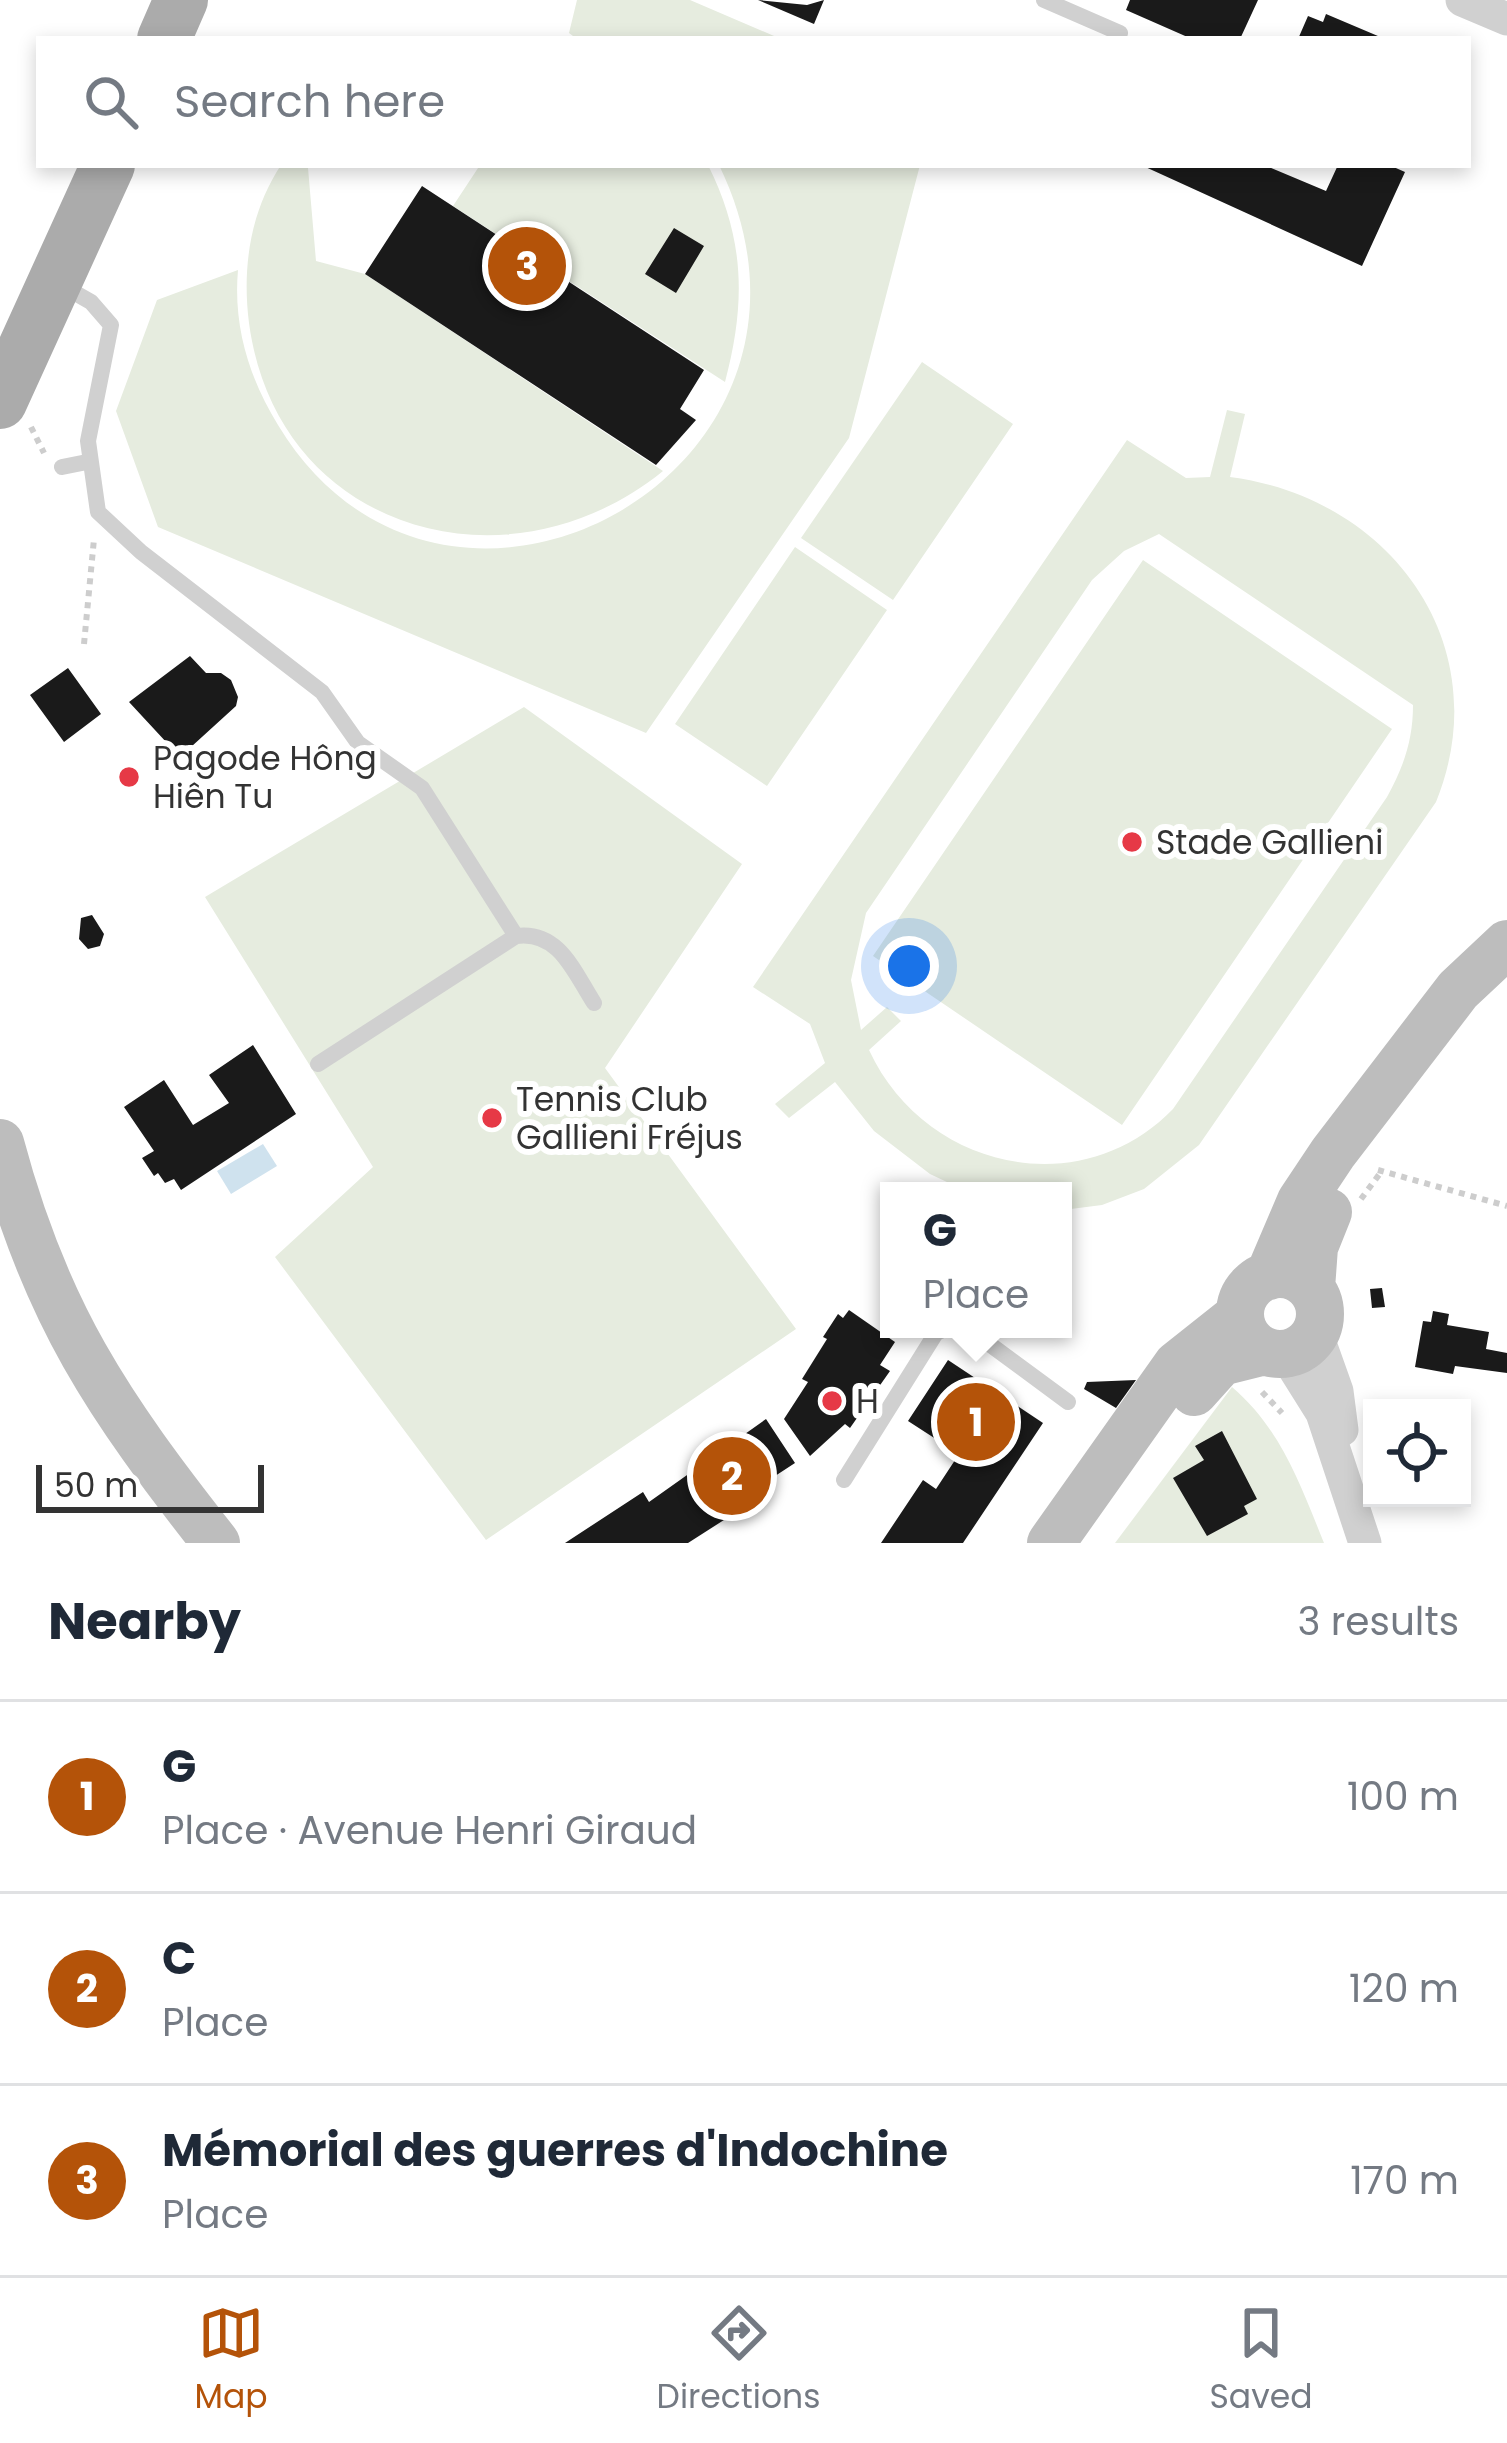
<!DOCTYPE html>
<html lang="en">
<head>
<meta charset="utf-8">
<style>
	:root { --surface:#fff; --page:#f6f6f7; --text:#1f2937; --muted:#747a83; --line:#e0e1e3; --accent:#b45309 }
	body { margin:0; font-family:Poppins,sans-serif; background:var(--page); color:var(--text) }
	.controls { position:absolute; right:36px; bottom:36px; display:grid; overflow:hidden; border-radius:0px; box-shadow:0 6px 18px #0003 }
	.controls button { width:108px; height:108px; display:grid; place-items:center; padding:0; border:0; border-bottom:3px solid var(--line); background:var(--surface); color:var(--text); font:60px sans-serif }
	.scale { position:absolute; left:36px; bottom:30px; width:228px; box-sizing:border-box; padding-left:12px; border:6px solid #333; border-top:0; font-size:33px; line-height:42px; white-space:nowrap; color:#333; -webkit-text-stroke:9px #fff; paint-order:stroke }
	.you { position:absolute; left:909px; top:966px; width:42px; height:42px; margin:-30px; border:9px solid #fff; border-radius:50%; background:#1a73e8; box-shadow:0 0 0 18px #1a73e833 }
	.badge { display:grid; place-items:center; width:78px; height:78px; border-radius:50%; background:var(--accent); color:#fff; font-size:39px; font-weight:700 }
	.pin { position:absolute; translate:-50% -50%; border:6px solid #fff; box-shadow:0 3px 12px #0006 }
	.popup { position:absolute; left:880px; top:1182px; width:192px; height:156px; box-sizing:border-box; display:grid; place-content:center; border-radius:0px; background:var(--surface); filter:drop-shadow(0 3px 9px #0005); font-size:39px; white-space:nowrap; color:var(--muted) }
	.popup b { font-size:45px; color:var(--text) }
	.popup::after { content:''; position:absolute; left:50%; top:100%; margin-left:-24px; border:24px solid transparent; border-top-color:var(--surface) }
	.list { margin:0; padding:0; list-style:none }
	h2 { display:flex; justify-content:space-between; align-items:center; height:156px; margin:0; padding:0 48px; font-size:51px }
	h2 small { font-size:39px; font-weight:400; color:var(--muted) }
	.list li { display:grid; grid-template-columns:78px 1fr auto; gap:36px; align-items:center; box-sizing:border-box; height:192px; padding:0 48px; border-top:3px solid var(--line) }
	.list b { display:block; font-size:45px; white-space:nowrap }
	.list p { margin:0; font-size:39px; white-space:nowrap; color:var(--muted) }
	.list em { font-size:39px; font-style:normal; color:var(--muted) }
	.icon { flex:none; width:66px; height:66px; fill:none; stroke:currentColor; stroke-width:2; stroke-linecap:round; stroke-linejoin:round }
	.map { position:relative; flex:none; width:1507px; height:1543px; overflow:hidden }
	.search { position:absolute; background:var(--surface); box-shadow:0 6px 18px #0003; left:36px; right:36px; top:36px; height:132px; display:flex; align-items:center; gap:30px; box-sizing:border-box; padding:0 42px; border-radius:0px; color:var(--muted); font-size:45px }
	.sheet { height:732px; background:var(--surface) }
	nav { display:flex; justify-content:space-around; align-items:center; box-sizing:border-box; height:168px; border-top:3px solid var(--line); background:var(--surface); font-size:33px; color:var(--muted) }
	nav a { display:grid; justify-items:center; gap:6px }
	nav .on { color:var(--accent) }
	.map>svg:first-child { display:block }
</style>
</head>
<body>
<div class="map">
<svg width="1507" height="1543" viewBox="0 0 1507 1543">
	<rect width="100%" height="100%" fill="#fff"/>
	<path fill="#e6ecdf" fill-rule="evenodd" d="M577,0H690L781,39H577L569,33Z
		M281,165L308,168L316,261L365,274L663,471C508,597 277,532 249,323C242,268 250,212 281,165Z
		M480,165H708C745,239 746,303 725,382L453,206Z
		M719,165H920L849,438L646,733L158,527L116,411L157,300L238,270C233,326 249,378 278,425C444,700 868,472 719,165Z
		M922,362L1013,424L893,600L801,538Z
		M1227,410L1245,414L1230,477C1392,498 1499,646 1436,802L1199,1145L1144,1189L1102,1205L1063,1210V1191H966L930,1174L874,1131L835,1082L789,1118L775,1104L825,1063L810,1024L753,987L1127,440L1186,478L1210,477ZM1159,534L1413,705C1413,740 1404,766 1387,797L1173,1109C1080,1205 924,1169 869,1050L901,1021L887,1007L861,1030L851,980L866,913L1092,580L1124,551Z
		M795,547L887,610L767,786L675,724Z
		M1143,560L1392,729L1122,1125L873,956Z
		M524,707L742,864L605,1068L796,1329L486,1540L275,1257L373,1167L205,897Z
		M1232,1387C1281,1429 1300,1484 1324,1543H1115Z"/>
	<path fill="#cfe2ee" d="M263,1144L277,1166L231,1194L217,1171Z"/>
	<path fill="#1a1a1a" d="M758,0L807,5L824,0L814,24Z
		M1130,0H1258L1240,39H1192L1126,10Z
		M1326,14L1385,39H1298L1308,16L1323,22Z
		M1141,165H1264L1326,191L1338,165H1389L1405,172L1362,266Z
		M422,186L704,370L680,409L696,420L656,465L365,274Z
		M674,228L704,246L676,293L645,274Z
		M190,656L206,673H221L231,680L238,697L236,706L180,757L129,702Z
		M68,668L101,714L64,742L30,695Z
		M92,915L104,934L100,946L88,949L79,939L81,918Z
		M253,1045L296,1114L181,1190L174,1179L165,1183L158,1173L154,1176L142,1158L154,1151L124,1107L164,1080L193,1125L229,1103L209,1075Z
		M1382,1288L1385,1307L1372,1308L1370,1289Z
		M849,1310L895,1342L880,1365L890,1371L850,1428L845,1424L810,1456L784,1419L808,1382L802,1379L827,1339L823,1337L838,1314L843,1318Z
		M1433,1311L1449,1314L1447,1325L1489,1332L1486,1349L1507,1353V1373L1455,1366L1453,1374L1415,1367L1423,1321L1431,1322Z
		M948,1360L1043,1423L963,1543H881L923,1480L936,1489L959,1454L908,1421Z
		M1136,1380L1116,1408L1084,1389L1087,1382Z
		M766,1419L795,1463L758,1487L763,1495L688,1543H565L643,1492L649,1502Z
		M1222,1431L1257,1499L1244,1506L1248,1514L1207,1536L1173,1478L1204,1460L1195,1446Z"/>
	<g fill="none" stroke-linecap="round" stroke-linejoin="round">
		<path stroke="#cdcdcd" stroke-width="6" stroke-dasharray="6 6" stroke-linecap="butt" d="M31,427L44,453
			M84,644L94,539
			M1378,1170L1507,1206
			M1361,1199L1381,1172
			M1262,1392L1282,1413"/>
		<path stroke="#d0d0d0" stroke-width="16" d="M1044,0L1120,33
			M61,285L91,302L111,325L88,441L98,512L141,552L322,692L358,743L422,788L516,936
			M62,467L87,462
			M318,1064L516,936C559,930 574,972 594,1003
			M969,1329L1068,1402
			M844,1480L936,1333L945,1329"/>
		<path stroke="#d0d0d0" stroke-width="33" d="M1462,0L1507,19
			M1316,1332L1337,1391L1342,1430
			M1285,1354L1322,1413L1365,1543"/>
		<path stroke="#bdbdbd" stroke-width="48" d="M0,1143C45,1313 108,1406 216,1543
			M1240 1314a40 40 0 1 1 80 0a40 40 0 1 1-80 0Z
			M1269,1276L1301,1201L1333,1153L1458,990L1507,944
			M1311,1288L1314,1247L1328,1212
			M1194,1392L1221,1362L1265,1351
			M1051,1543L1177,1365L1240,1315"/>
		<path stroke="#ababab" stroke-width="54" d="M164,39L181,0
			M0,402L108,165"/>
	</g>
	<g fill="#e63946" stroke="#fff" stroke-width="4.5">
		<circle cx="129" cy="777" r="12"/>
		<circle cx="1132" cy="842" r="12"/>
		<circle cx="492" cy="1118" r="12"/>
		<circle cx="832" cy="1401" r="12"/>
	</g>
	<g text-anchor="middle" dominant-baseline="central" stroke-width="12" stroke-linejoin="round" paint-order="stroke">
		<g font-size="33" fill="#333" stroke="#fff" text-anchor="start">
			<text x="153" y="758">Pagode Hông<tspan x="153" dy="38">Hiên Tu</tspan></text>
			<text x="1156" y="842">Stade Gallieni</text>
			<text x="516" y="1099">Tennis Club<tspan x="516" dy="38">Gallieni Fréjus</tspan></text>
			<text x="856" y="1401">H</text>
		</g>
	</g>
</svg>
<div class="controls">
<button><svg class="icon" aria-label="locate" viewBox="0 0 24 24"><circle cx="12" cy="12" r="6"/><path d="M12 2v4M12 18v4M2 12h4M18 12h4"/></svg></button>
</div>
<div class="scale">50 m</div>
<div class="you"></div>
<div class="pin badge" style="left:976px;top:1422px">1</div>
<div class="popup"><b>G</b>Place</div>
<div class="pin badge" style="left:732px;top:1476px">2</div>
<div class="pin badge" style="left:527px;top:266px">3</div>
<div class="search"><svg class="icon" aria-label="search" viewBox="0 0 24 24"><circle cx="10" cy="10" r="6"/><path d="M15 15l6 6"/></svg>Search here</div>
</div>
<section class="sheet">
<h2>Nearby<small>3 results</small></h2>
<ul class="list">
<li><span class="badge">1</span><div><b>G</b><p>Place · Avenue Henri Giraud</p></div><em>100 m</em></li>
<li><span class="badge">2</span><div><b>C</b><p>Place</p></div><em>120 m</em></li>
<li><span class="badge">3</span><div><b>Mémorial des guerres d'Indochine</b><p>Place</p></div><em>170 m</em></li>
</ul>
</section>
<nav>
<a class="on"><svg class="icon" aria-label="map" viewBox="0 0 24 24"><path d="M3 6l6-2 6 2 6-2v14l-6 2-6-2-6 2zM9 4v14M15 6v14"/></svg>Map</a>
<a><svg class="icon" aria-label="directions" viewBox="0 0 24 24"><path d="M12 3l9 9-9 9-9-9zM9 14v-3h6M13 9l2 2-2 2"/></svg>Directions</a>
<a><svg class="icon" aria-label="saved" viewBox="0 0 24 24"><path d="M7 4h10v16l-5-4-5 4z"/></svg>Saved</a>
</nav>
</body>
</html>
